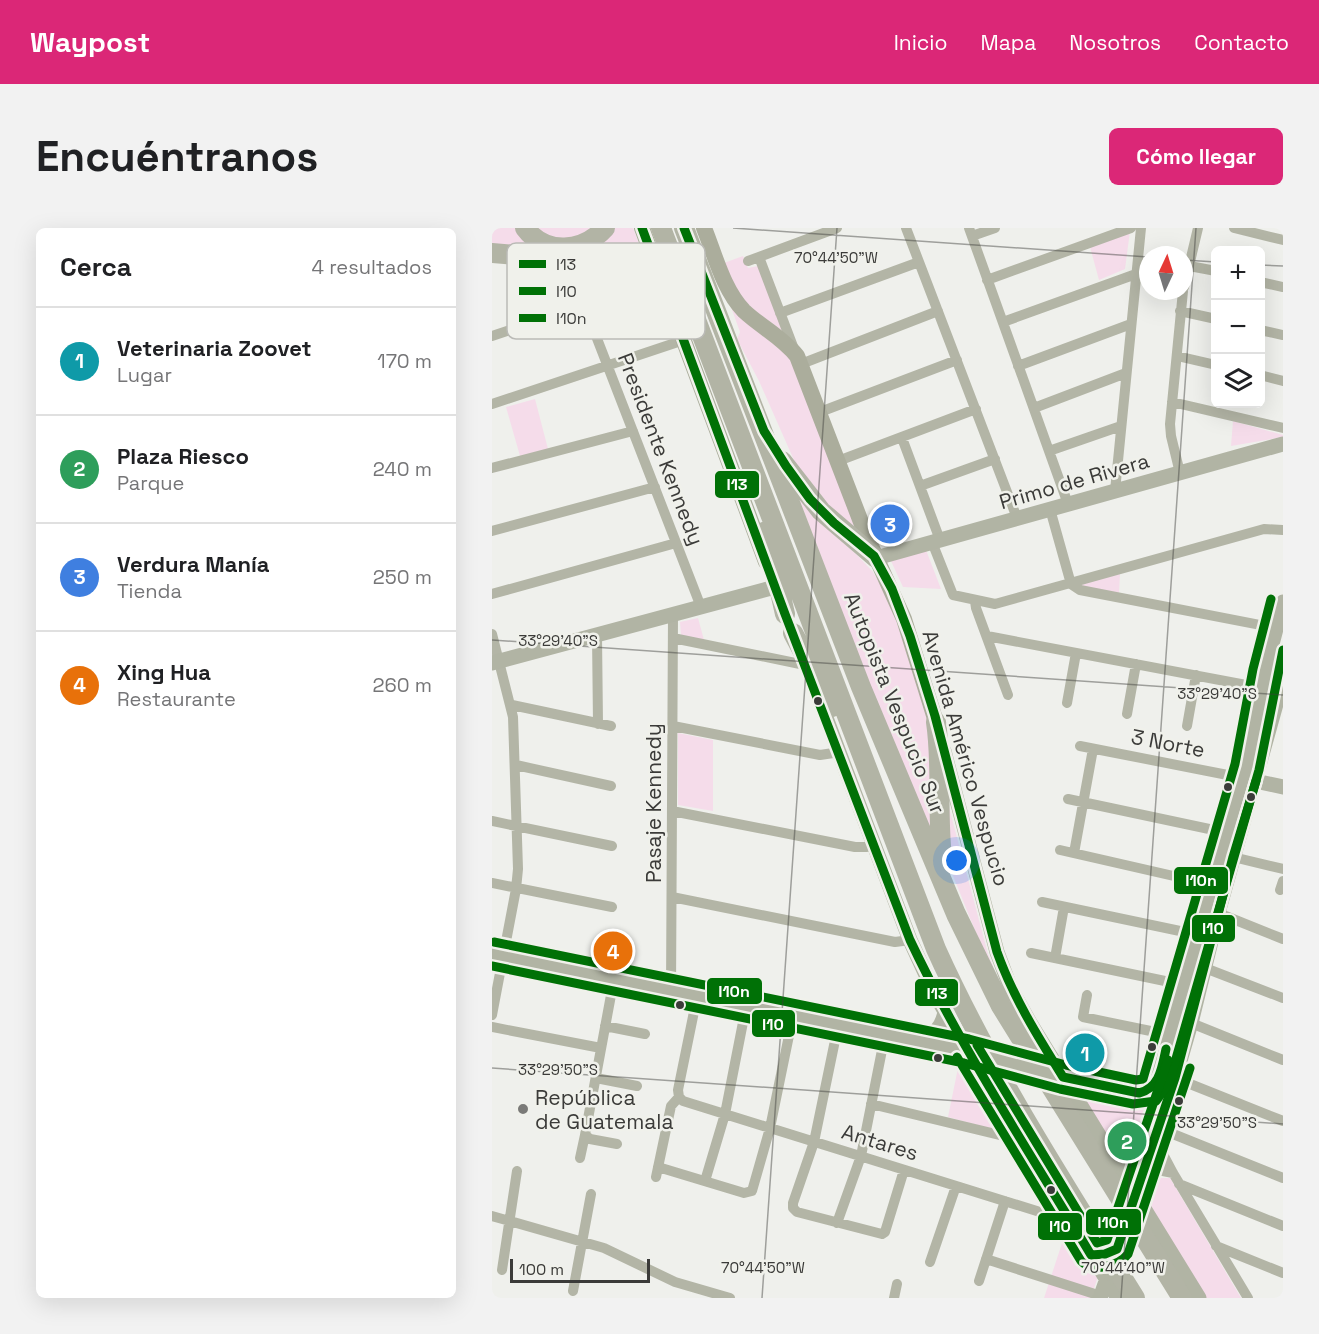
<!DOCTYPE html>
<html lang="es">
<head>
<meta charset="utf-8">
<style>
	:root { --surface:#fff; --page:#f2f2f2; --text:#202124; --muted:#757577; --line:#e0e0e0; --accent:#db2777 }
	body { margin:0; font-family:"Space Grotesk",sans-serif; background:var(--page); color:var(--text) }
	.controls { position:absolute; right:18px; top:18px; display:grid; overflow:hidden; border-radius:9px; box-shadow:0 6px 24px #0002 }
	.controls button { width:54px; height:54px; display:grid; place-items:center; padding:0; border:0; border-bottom:2px solid var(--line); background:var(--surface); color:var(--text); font:30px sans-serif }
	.compass { position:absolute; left:647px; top:18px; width:54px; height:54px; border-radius:50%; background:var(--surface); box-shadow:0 6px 24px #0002; rotate:4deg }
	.scale { position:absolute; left:18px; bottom:15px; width:140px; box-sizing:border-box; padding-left:6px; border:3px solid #3b3b39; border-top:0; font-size:16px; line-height:21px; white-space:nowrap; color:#3b3b39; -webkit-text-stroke:4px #f0f1eb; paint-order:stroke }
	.you { position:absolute; left:465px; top:633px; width:21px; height:21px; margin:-15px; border:4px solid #fff; border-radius:50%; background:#1a73e8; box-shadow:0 0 0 9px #1a73e833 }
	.badge { display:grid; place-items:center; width:39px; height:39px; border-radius:50%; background:var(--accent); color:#fff; font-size:20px; font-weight:700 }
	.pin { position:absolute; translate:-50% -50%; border:3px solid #fff; box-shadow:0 2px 6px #0006 }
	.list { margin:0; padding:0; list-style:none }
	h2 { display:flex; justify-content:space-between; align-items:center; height:78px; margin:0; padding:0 24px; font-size:26px }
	h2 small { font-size:20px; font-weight:400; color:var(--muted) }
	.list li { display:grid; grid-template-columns:39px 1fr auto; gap:18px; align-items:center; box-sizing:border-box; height:108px; padding:0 24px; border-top:2px solid var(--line) }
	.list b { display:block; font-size:22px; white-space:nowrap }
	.list p { margin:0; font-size:20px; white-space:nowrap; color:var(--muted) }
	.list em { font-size:20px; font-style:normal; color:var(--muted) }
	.icon { flex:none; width:33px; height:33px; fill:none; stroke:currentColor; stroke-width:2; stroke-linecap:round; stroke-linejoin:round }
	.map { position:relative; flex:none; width:791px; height:1070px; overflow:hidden; border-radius:9px }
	header { display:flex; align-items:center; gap:36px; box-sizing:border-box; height:84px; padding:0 30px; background:var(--accent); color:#fff }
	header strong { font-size:28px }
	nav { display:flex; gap:33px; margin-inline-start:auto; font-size:21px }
	.intro { display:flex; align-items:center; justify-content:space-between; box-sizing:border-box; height:144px; padding:0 36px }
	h1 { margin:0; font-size:42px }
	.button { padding:15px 27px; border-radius:9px; background:var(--accent); color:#fff; font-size:21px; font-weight:700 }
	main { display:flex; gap:36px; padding:0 36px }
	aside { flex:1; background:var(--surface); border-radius:9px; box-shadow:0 6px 24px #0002 }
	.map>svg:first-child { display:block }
</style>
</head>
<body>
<header>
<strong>Waypost</strong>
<nav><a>Inicio</a><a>Mapa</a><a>Nosotros</a><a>Contacto</a></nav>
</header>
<div class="intro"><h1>Encuéntranos</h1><a class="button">Cómo llegar</a></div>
<main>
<aside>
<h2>Cerca<small>4 resultados</small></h2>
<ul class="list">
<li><span class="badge" style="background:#0f9aa8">1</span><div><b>Veterinaria Zoovet</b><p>Lugar</p></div><em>170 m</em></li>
<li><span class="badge" style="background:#2e9e5b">2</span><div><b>Plaza Riesco</b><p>Parque</p></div><em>240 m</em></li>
<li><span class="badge" style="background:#3f7fe0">3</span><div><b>Verdura Manía</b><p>Tienda</p></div><em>250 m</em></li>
<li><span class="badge" style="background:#e8710a">4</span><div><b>Xing Hua</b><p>Restaurante</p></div><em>260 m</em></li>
</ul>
</aside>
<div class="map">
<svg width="791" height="1070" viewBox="0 0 791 1070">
	<rect width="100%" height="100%" fill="#eff0ec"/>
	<path fill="#f5dcea" d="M0,0H25L53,21L119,0H141L153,32L0,20Z
		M37,0H108L73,15Z
		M638,3L633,41L607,52L598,19Z
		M251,28L256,40L266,38L294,106C262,82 246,74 232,35Z
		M239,79L291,121L301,136L375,322L351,298L305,239L267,153L245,111L248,104Z
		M43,171L56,221L28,228L14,179Z
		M741,193L791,207V209L739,218Z
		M306,268L321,288L365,327L381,344L398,372L434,485L439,514V619Z
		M434,322L449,361L411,359L399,333Z
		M628,346L627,365L584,357Z
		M206,390L212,412L189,407L188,394Z
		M186,505L221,512V583L186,577Z
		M451,557L496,726L501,738L498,740L456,635Z
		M467,835L510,904L456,889Z
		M579,855L672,863L641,956Z
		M669,950H678L749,1070H712L650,969L657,954Z
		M575,1000L606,1048L599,1070H552Z"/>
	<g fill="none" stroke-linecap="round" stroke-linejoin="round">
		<path stroke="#b3b5a6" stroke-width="10" d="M414,0L525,290
			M477,0L576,276
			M742,0L791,12
			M480,8L503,0
			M267,29L302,121
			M256,33L345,0
			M692,37L724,43
			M495,52L639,0
			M768,54L791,59
			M33,55L45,93
			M692,59L706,0
			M92,77L209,379
			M688,83L724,91
			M288,85L427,34
			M511,94L644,46
			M768,102L791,107
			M0,108L155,57L163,59L170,71
			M685,128L724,137
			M309,136L446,83
			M526,138L639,96
			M768,147L791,153
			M680,174L791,200
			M0,176L192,112L190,109
			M542,180L634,145
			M328,184L465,132
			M410,210L448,312
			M557,223L629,198
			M346,233L484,181
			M0,240L141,203
			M688,245L679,208L678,196L691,63
			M428,258L503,231
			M623,263L649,0
			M558,281L579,356
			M0,303L163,259
			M440,314L461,367L503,376L772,301L791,302
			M579,356L588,362L784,400
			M0,366L184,315
			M483,373L484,380L516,467
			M0,406L21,489L26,641L24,661L0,787
			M105,407L106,496
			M495,408L770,460
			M181,410L313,437
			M575,475L584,425
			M20,477L119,498
			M635,486L644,436
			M181,498L328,527L348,524
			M695,498L704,447
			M588,518L751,550
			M24,537L119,558
			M576,571L736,605
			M180,583L363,619H375L382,616
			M0,593L120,618
			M568,622L721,657
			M582,625L601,521
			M741,629L791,641
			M0,655L120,679
			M788,662L791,653
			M180,669L403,714L418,712
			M550,674L707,707
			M726,685L791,711
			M539,725L692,757
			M563,730L572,679
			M713,740L791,770
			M122,751L93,907L98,911L125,916
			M179,763L181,387
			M595,767L591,789L678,807
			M699,795L791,832
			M113,798L153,806
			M346,798L322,914L301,975V980L305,984L390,1006L393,1004L412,942
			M0,799L109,820
			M104,850L145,858
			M683,850L791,893
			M187,869L191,873L580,994
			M379,876L529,912
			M666,900L791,950
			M663,911L681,945L756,1070
			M88,930L93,907
			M166,939L252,965L260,963L278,900L301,788
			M651,947L666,942L681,945
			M164,949L179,878L187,869L186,862L205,769
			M213,953L233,886L254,779
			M687,956L791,998
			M0,988L112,1020L183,1054L238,1070
			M345,995L369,928L393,807
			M724,1018L791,1045
			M494,1031L609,1068
			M438,1034L464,958
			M10,1042L25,943
			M487,1053L513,973
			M81,1063L99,966
			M402,1070L405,1056"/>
		<path stroke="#b1b4a4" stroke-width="15" d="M384,330L791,216
			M0,435L283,359
			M325,466L418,712L441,762L475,823L626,1070
			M452,523L505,724L519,761L538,795L707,1070
			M754,551L791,559
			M0,726L479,824
			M426,814C441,809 450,800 453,784
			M566,847L647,865L658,863L664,856L755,539L773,443L791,374
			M642,972L683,850L699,795L726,685L791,451
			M608,1070L617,1045"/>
		<path stroke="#abad9c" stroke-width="16" d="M150,0L274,334
			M212,0C223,27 231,61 252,83C269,99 290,109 305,128L374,307L412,391L444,494"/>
		<path stroke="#b2b4a5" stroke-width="20" d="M33,0C54,28 91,24 113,0
			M169,0L444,721C499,843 572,956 643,1070
			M192,0L369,459L464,686L509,778L690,1070
			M0,25L75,31L115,27L130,28L150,35L169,50
			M290,233L329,283L384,330
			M274,303L293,386
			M301,405L340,479
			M444,494C451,541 444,589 451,637"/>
		<path stroke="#b1b4a4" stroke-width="15" d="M487,826L563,846
			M606,1027L625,1021
			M617,1045L641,975"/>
		<g stroke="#f0f1eb" stroke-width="14">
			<path id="bus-1" d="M150,0L293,386L418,712C470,822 537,923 599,1027L613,1026L625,1021L683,850L741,629L764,553
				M192,0L272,203L294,238L318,271L342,295L382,328L400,361L418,408L443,488L505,724C521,769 546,809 571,849L647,865C668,860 670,839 674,821"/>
		</g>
		<g stroke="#f0f1eb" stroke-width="14">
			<path id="bus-2" d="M0,738L472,835L568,861L641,876L664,873L677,855L767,542L791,422
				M465,829L589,1033C600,1045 627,1038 636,1026L698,840"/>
		</g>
		<g stroke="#f0f1eb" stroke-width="14">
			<path id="bus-3" d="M2,714L477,811L574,837L644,852L651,851L743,536L761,441L779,371
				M485,817L605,1015L615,1012L676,832"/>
		</g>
		<use href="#bus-1" stroke="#007106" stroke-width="9"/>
		<use href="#bus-2" stroke="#007106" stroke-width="9"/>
		<use href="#bus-3" stroke="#007106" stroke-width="9"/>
	</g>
	<path fill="none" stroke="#3b3b39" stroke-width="1.5" stroke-opacity="0.45" d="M241,0L656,29M692,32L724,34M768,37L791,38M0,412L791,467M0,840L791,896M270,1070L345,0M629,1070L704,0"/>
	<g fill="#3b3b39" stroke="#f0f1eb" stroke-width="2">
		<circle cx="326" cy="473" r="5"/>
		<circle cx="736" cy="559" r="5"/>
		<circle cx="759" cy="569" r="5"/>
		<circle cx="188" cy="777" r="5"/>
		<circle cx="660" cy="819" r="5"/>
		<circle cx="446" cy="830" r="5"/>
		<circle cx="687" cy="873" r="5"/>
		<circle cx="559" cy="962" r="5"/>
	</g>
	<circle fill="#7a7a78" stroke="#f0f1eb" stroke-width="2" cx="31" cy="881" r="6"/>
	<g text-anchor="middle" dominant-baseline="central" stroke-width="5" stroke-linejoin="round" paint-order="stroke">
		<g font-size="21" fill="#3b3b39" stroke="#f0f1eb">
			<text transform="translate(169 221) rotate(69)">Presidente Kennedy</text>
			<text transform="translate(582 253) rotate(-16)">Primo de Rivera</text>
			<text transform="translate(403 475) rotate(68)">Autopista Vespucio Sur</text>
			<text transform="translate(676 515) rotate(11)">3 Norte</text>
			<text transform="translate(474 530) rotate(74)">Avenida Américo Vespucio</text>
			<text transform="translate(161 575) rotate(-90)">Pasaje Kennedy</text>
			<text transform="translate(388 914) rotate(17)">Antares</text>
		</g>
		<g font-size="21" fill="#3b3b39" stroke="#f0f1eb" text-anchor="start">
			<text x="43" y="869">República<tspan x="43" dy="24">de Guatemala</tspan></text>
		</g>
	</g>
	<rect x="15" y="15" width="198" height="96" rx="9" fill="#f0f1eb" stroke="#babab6" stroke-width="1.5"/>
	<rect x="27" y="32" width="27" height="8" fill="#007106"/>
	<rect x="27" y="59" width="27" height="8" fill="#007106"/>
	<rect x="27" y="86" width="27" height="8" fill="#007106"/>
	<g font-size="16" fill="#3b3b39">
		<text x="64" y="42">I13</text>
		<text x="64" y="69">I10</text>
		<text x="64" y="96">I10n</text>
	</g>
	<g font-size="15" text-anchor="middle" fill="#3b3b39" stroke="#f0f1eb" stroke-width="5" stroke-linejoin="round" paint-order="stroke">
		<text x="344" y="35">70°44'50"W</text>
		<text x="66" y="418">33°29'40"S</text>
		<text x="725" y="471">33°29'40"S</text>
		<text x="66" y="847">33°29'50"S</text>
		<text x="725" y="900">33°29'50"S</text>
		<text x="271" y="1045">70°44'50"W</text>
		<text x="631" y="1045">70°44'40"W</text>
	</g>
	<g stroke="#f0f1eb" stroke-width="2">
		<rect x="222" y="242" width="46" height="29" rx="6" fill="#007106"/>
		<rect x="681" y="638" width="56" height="29" rx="6" fill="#007106"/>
		<rect x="699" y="686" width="45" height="29" rx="6" fill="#007106"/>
		<rect x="214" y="749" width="57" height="28" rx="6" fill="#007106"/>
		<rect x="422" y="750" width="45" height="29" rx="6" fill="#007106"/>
		<rect x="259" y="781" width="45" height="29" rx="6" fill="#007106"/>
		<rect x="593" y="980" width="57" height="28" rx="6" fill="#007106"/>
		<rect x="545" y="984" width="46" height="29" rx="6" fill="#007106"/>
	</g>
	<g font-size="16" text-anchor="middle" font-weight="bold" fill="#fff">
		<text x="245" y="262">I13</text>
		<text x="709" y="658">I10n</text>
		<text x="721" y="706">I10</text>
		<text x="242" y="769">I10n</text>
		<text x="445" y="771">I13</text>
		<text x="281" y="802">I10</text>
		<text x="621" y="1000">I10n</text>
		<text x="568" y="1004">I10</text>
	</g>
</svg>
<div class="controls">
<button>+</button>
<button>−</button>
<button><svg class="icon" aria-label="layers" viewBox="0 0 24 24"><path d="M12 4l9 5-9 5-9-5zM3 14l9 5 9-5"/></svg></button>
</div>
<svg class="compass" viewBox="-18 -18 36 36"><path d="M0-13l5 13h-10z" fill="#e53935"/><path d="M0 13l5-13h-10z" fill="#757577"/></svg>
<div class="scale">100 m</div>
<div class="you"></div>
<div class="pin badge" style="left:593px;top:825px;background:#0f9aa8">1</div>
<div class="pin badge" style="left:635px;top:913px;background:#2e9e5b">2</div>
<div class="pin badge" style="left:398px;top:296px;background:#3f7fe0">3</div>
<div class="pin badge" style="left:121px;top:723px;background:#e8710a">4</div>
</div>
</main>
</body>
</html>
